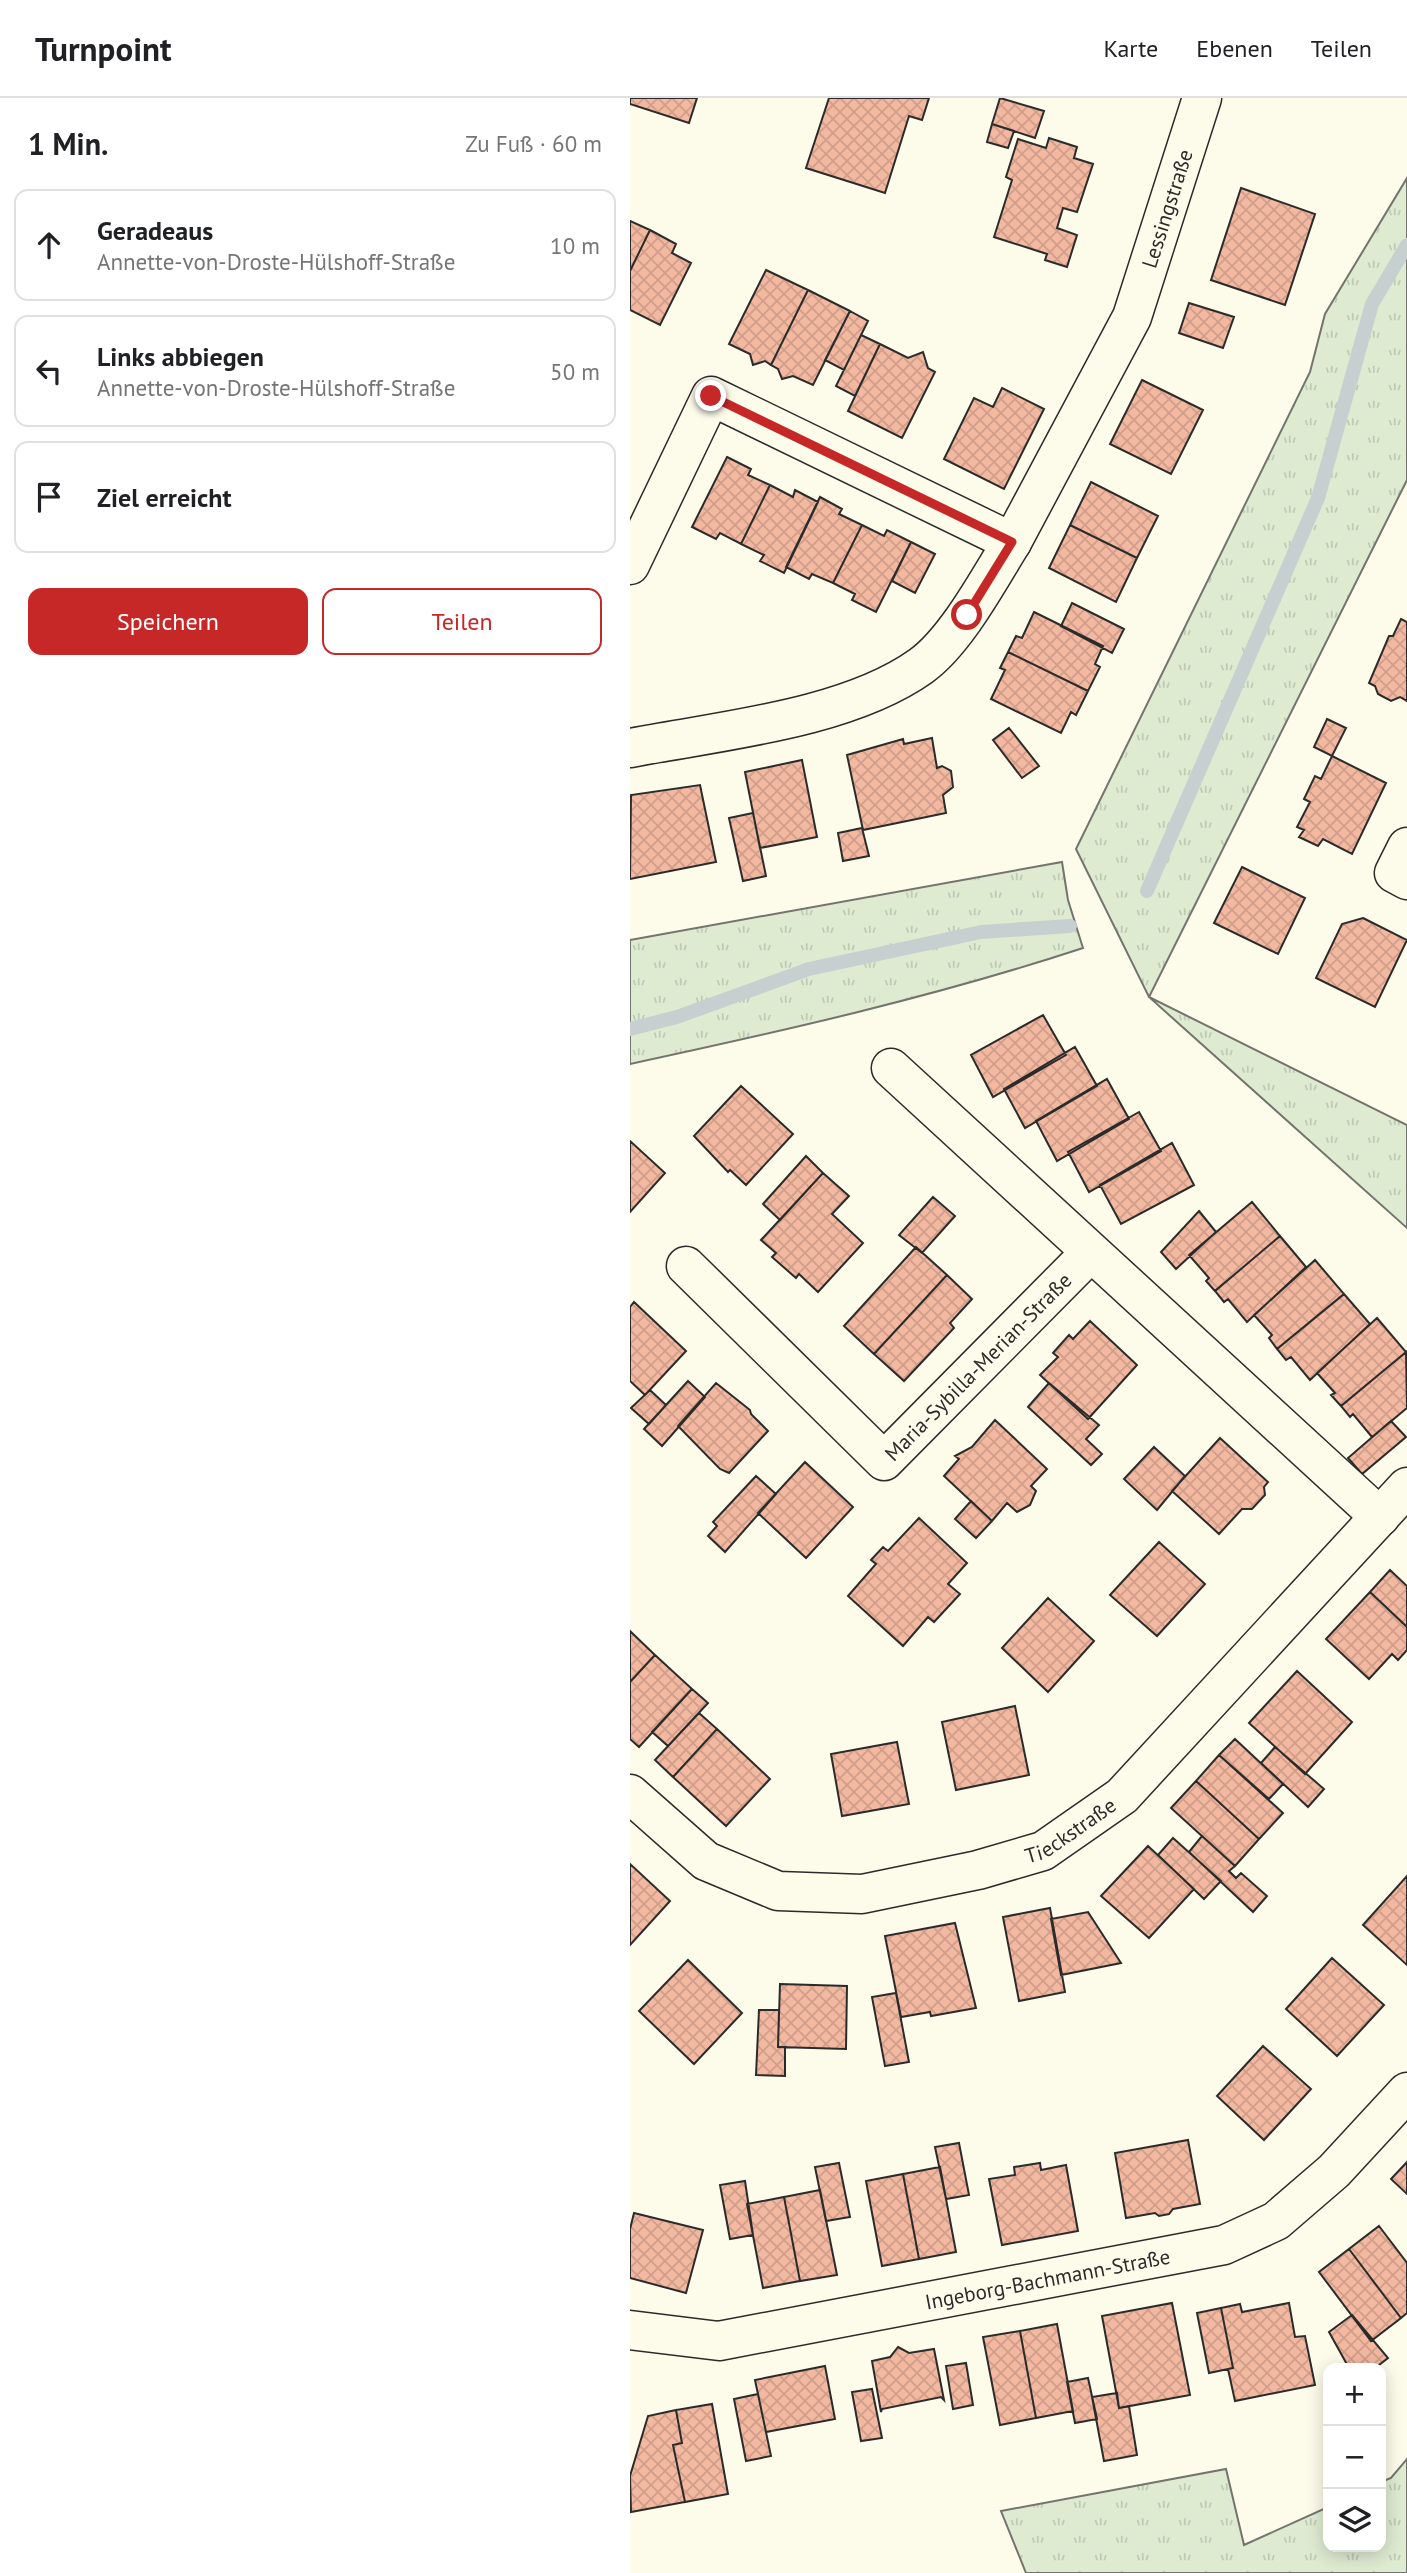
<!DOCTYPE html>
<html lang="de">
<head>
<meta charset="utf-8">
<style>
	:root { --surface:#fff; --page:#f6f6f6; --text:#202124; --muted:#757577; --line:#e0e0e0; --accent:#c62828 }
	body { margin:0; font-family:"PT Sans",sans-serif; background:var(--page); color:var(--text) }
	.controls { position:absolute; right:21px; bottom:21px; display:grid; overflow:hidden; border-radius:14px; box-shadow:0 4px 18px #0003 }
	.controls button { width:63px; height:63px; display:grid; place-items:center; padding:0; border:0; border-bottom:2px solid var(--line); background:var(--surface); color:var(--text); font:35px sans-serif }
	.stop { position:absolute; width:21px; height:21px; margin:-16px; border:5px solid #c62828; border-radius:50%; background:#fff }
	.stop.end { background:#c62828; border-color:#fff; box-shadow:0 2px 7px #0008 }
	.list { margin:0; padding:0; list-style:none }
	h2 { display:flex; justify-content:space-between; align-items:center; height:91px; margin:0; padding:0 28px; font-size:30px }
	h2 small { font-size:23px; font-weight:400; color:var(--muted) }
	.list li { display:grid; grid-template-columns:46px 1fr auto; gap:21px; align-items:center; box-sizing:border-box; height:112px; margin:0 14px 14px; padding:0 14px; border:2px solid var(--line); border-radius:14px }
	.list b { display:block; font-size:26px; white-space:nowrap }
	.list p { margin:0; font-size:23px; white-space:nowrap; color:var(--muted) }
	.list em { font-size:23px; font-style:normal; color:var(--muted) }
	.actions { display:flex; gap:14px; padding:21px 28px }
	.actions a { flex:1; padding:16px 0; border:2px solid var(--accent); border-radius:14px; text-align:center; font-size:24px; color:var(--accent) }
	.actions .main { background:var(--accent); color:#fff }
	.icon { flex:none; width:38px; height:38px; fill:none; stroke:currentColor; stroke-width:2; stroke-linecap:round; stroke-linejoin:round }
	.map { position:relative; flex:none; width:777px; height:2475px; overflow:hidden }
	header { display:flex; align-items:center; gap:42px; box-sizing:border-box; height:98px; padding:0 35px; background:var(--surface); border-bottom:2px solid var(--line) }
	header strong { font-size:33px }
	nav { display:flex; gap:38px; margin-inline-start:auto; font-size:24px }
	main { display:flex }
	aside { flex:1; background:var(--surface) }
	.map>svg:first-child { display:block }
</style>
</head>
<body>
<header>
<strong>Turnpoint</strong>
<nav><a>Karte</a><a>Ebenen</a><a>Teilen</a></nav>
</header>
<main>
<aside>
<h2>1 Min.<small>Zu Fuß · 60 m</small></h2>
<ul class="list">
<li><svg class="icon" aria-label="ahead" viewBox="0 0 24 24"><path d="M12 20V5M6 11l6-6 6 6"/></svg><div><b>Geradeaus</b><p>Annette-von-Droste-Hülshoff-Straße</p></div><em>10 m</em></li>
<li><svg class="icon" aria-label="left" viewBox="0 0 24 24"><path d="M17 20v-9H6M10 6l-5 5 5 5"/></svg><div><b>Links abbiegen</b><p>Annette-von-Droste-Hülshoff-Straße</p></div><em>50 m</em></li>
<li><svg class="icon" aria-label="arrive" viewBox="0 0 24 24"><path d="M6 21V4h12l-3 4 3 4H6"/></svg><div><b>Ziel erreicht</b></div></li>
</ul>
<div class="actions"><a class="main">Speichern</a><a>Teilen</a></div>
</aside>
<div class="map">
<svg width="777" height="2475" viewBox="0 0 777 2475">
	<defs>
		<pattern id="grass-tufts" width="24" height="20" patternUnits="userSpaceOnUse" patternTransform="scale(1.75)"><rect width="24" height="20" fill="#deebd1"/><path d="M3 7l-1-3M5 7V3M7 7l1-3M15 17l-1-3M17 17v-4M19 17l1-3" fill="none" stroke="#bfcab4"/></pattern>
		<pattern id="building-cross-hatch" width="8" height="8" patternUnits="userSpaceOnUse" patternTransform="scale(1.75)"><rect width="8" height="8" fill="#f2b8a0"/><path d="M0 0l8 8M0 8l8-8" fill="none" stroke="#d09e8a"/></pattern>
	</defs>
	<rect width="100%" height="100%" fill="#fdfbea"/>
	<path fill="url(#grass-tufts)" stroke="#74746e" stroke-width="2" d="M777,80V382L519,899L777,1027V1130L519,899L446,751L680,274L695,216Z
		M432,764L438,802L453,850C304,899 153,933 0,966V842Z
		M777,2361V2475H396L371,2413L596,2371L614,2447L698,2409V2449H751V2384L761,2380Z"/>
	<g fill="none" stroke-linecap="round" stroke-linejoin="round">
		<path stroke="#c7d0d0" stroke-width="14" d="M517,793L688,400L742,206L777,147
			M0,931L47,919L179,871L351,834L440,828"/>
	</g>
	<path fill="url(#building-cross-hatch)" stroke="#2b2b2b" stroke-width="2" d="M0,0H67L59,25L0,6Z
		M199,0H299L292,22L279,18L255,95L176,70Z
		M370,0L414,13L405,40L362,26Z
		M362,26L384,33L378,50L357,44Z
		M419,40L447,49L444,60L463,66L447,114L433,110L427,130L447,137L437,169L415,162L417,156L364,139L382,82L376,79L388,41L416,50Z
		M611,90L685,116L655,207L581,182Z
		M0,123L20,132L0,173Z
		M20,132L46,146L42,155L61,165L30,227L0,212V173Z
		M136,172L178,192L141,267L135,263L123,267L120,256L99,246Z
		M178,192L220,213L183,287L163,278L152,281L148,271L141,267Z
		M559,205L604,219L593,250L549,235Z
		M220,213L238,223L214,272L195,262Z
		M231,237L250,246L225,298L206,288Z
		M250,246L278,260L293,254L298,270L305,274L272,340L218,313Z
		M512,282L573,312L541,376L480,346Z
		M372,290L414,311L374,391L314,361L344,300L363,309Z
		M97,359L121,371L118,377L140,387L111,446L90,435L86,441L62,429Z
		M461,384L528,418L507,460L440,427Z
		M140,387L163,399L165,392L188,404L154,475L130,463L134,457L111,446Z
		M190,399L212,411L209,416L232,427L203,485L182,476L179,481L156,469Z
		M232,427L254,438L257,432L281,444L246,514L222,502L225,496L203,485Z
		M440,427L507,460L486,504L419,470Z
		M281,444L305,456L285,495L262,483Z
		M442,505L494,531L482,555L431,528Z
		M404,514L473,548L465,566L470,569L458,593L378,554L386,538L392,540Z
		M771,521L777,524V603L770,599L761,603L748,596L745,588L739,585L759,538H763Z
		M378,554L458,593L446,617L441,614L431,635L361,601L375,572L370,570Z
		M697,621L716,630L702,658L684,649Z
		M379,630L409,668L392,680L363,642Z
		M302,640L307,670L312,668L321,673L323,689L313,697L316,715L233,732L217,657L273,641L274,646Z
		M702,658L756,685L722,756L693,741L688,748L669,739L674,732L667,729L680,704L674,701L685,678L691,681Z
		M172,662L187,739L130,750L115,674Z
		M70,687L86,764L0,781L1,697Z
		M123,715L136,778L113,783L99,720Z
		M232,730L239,758L213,763L208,735Z
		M612,769L675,800L648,856L584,825Z
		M733,820L777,842L745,909L686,880L712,826Z
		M413,917L436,957L363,999L341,957Z
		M445,949L467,988L395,1030L374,991Z
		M477,981L499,1021L427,1063L406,1023Z
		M111,988L163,1036L116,1087L100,1072L98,1074L64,1038Z
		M509,1014L531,1053L459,1094L438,1054Z
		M0,1043L35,1075L0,1114Z
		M542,1045L564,1087L491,1126L470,1087Z
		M176,1058L193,1075L150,1122L133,1106Z
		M193,1075L219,1098L202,1116L233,1145L188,1194L169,1176L166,1180L142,1159L146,1155L131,1142Z
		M303,1099L325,1118L292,1155L269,1137Z
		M622,1104L650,1138L585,1193L576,1183L579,1180L559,1157Z
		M569,1113L586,1134L546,1171L531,1154Z
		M650,1138L676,1169L617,1224L598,1201L594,1204L585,1193Z
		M286,1149L317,1177L244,1256L214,1228Z
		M685,1162L714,1196L647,1251L639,1240L642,1237L624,1217Z
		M317,1177L342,1201L320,1225L324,1230L274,1283L244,1256Z
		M714,1196L740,1226L680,1282L661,1259L656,1262L647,1251Z
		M4,1204L56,1253L15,1297L0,1283V1209Z
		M747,1220L776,1254L711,1308L701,1297L705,1295L687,1275Z
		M460,1223L507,1267L458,1321L410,1277L428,1259L423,1255L439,1237L443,1241Z
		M776,1254L777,1310L742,1339L723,1316L720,1319L711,1308Z
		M58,1283L75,1299L32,1348L14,1331Z
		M86,1285L120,1312L121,1316L138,1333L99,1375L90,1371L48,1328Z
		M419,1285L469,1327L456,1341L472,1356L461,1367L398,1309Z
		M20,1292L36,1307L19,1326L1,1310Z
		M365,1322L417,1371L401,1388L406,1393L400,1407L387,1414L377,1405L362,1423L314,1378L329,1361L325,1358L342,1349Z
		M761,1323L776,1339L732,1376L718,1360Z
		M590,1340L638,1384L634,1389L635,1397L622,1411H612L589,1436L542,1393Z
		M524,1349L555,1378L527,1412L494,1381Z
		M175,1364L223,1409L176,1460L128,1415Z
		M126,1378L146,1396L95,1454L78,1438L87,1428L83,1424Z
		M341,1403L362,1423L346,1440L325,1421Z
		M289,1420L337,1465L318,1486L330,1496L304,1524L298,1519L273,1548L218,1498L246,1466L241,1462L253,1449L258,1453Z
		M529,1444L575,1486L527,1538L480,1497Z
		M760,1472L777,1488V1529L740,1494Z
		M740,1494L777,1529V1552L768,1562L762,1556L739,1581L696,1541Z
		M418,1500L464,1543L418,1594L372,1550Z
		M0,1533L25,1557L0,1584Z
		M25,1557L62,1591L9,1649L0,1641V1584Z
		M667,1573L722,1624L675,1676L619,1625Z
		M62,1591L78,1605L38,1648L22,1634Z
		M385,1608L399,1677L326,1692L312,1624Z
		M69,1615L87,1631L43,1679L25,1662Z
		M87,1631L140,1681L96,1728L43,1679Z
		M605,1641L653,1686L639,1701L589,1657Z
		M267,1644L279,1706L212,1718L201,1656Z
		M645,1649L694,1691L678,1709L631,1665Z
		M589,1657L653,1715L629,1741L566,1683Z
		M566,1683L629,1741L605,1768L541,1710Z
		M572,1738L605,1768L599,1773L606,1780L611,1775L637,1798L623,1814L559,1754Z
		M543,1740L591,1783L574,1801L528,1757Z
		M518,1748L564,1791L519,1840L471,1798Z
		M0,1766L40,1803L0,1847Z
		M777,1778V1867L733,1827Z
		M420,1810L435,1894L389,1903L373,1819Z
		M458,1814L491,1865L431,1877L421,1821Z
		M325,1825L346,1910L301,1918L300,1914L271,1919L255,1838Z
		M702,1860L754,1907L707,1958L656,1911Z
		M58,1862L112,1915L64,1966L9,1913Z
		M150,1886L217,1888L216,1951L148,1949Z
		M266,1895L279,1964L255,1968L242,1899Z
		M129,1912H149L148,1949H155V1978L126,1977Z
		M633,1948L681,1991L634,2042L587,1998Z
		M558,2042L570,2106L543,2111L539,2116L529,2118L525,2115L496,2120L485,2055Z
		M329,2045L339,2097L316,2101L305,2049Z
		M777,2064V2096L761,2081Z
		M209,2065L220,2119L196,2123L185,2069Z
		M410,2065L411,2072L436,2067L448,2133L372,2147L359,2081L385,2077L384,2069Z
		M310,2069L326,2154L289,2161L273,2076Z
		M273,2076L289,2161L252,2168L236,2083Z
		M115,2083L123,2137L100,2141L90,2087Z
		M190,2092L207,2177L170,2183L154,2099Z
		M154,2099L170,2183L133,2190L117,2106Z
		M4,2115L73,2132L56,2195L0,2180V2131Z
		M749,2128L777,2165V2215L771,2220L719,2151Z
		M719,2151L771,2220L741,2243L689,2174Z
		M542,2205L560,2297L489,2310L472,2218Z
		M659,2205L665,2239L675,2238L685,2287L605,2303L598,2271L603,2270L591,2210L610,2206L612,2214Z
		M591,2210L603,2270L579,2275L567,2215Z
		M722,2217L758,2260L745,2270H719L699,2234Z
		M427,2226L443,2313L406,2320L390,2233Z
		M390,2233L406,2320L370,2327L353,2239Z
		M268,2249L279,2255L304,2251L314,2302L311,2299L252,2311L251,2314L242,2263L260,2259Z
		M336,2265L343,2307L323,2311L316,2268Z
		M195,2268L205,2321L136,2334L125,2282Z
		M458,2280L467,2321L445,2325L437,2284Z
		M242,2291L252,2340L231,2343L222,2294Z
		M487,2295L489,2310L499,2308L507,2357L474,2363L462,2299Z
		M128,2296L141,2358L116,2363L104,2301Z
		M82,2306L98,2396L55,2404L43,2347L52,2345L46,2312Z
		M46,2312L52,2345L43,2347L55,2404L1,2414L0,2378L18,2318Z"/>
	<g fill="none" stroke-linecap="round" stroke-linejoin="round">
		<g stroke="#2b2b2b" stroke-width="41">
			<g id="minor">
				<path id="s1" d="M382,444L502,219L572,0"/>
				<path d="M0,467L81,298L382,444C359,481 326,543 291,568C217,621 89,633 0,650"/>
				<path d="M777,749L764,775L777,782"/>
				<path d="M261,970L750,1419"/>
				<path id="s2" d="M56,1168L254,1363L460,1155"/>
				<path id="s3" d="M0,1696L76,1763L148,1793L232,1796L348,1772L413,1753L492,1698L777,1389"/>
				<path id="s4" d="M0,2232L89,2243L594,2147L646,2123L704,2073L777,1994"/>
			</g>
		</g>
		<use href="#minor" stroke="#fdfbea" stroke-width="38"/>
	</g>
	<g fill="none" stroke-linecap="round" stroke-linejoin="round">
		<path stroke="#c62828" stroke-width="9" d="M81,298L382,444L337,517"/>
	</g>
	<g text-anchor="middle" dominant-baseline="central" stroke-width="5" stroke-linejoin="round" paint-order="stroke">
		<g font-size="21" fill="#2b2b2b" stroke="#fdfbea">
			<text stroke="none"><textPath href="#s1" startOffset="369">Lessingstraße</textPath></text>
			<text stroke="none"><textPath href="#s2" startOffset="411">Maria-Sybilla-Merian-Straße</textPath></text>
			<text stroke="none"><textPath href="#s3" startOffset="483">Tieckstraße</textPath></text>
			<text stroke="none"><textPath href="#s4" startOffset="424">Ingeborg-Bachmann-Straße</textPath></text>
		</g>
	</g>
</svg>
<div class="controls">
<button>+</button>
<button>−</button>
<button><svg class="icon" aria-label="layers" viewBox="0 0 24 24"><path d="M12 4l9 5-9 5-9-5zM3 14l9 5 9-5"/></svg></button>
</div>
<div class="stop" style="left:337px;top:517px"></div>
<div class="stop end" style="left:81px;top:298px"></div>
</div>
</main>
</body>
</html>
